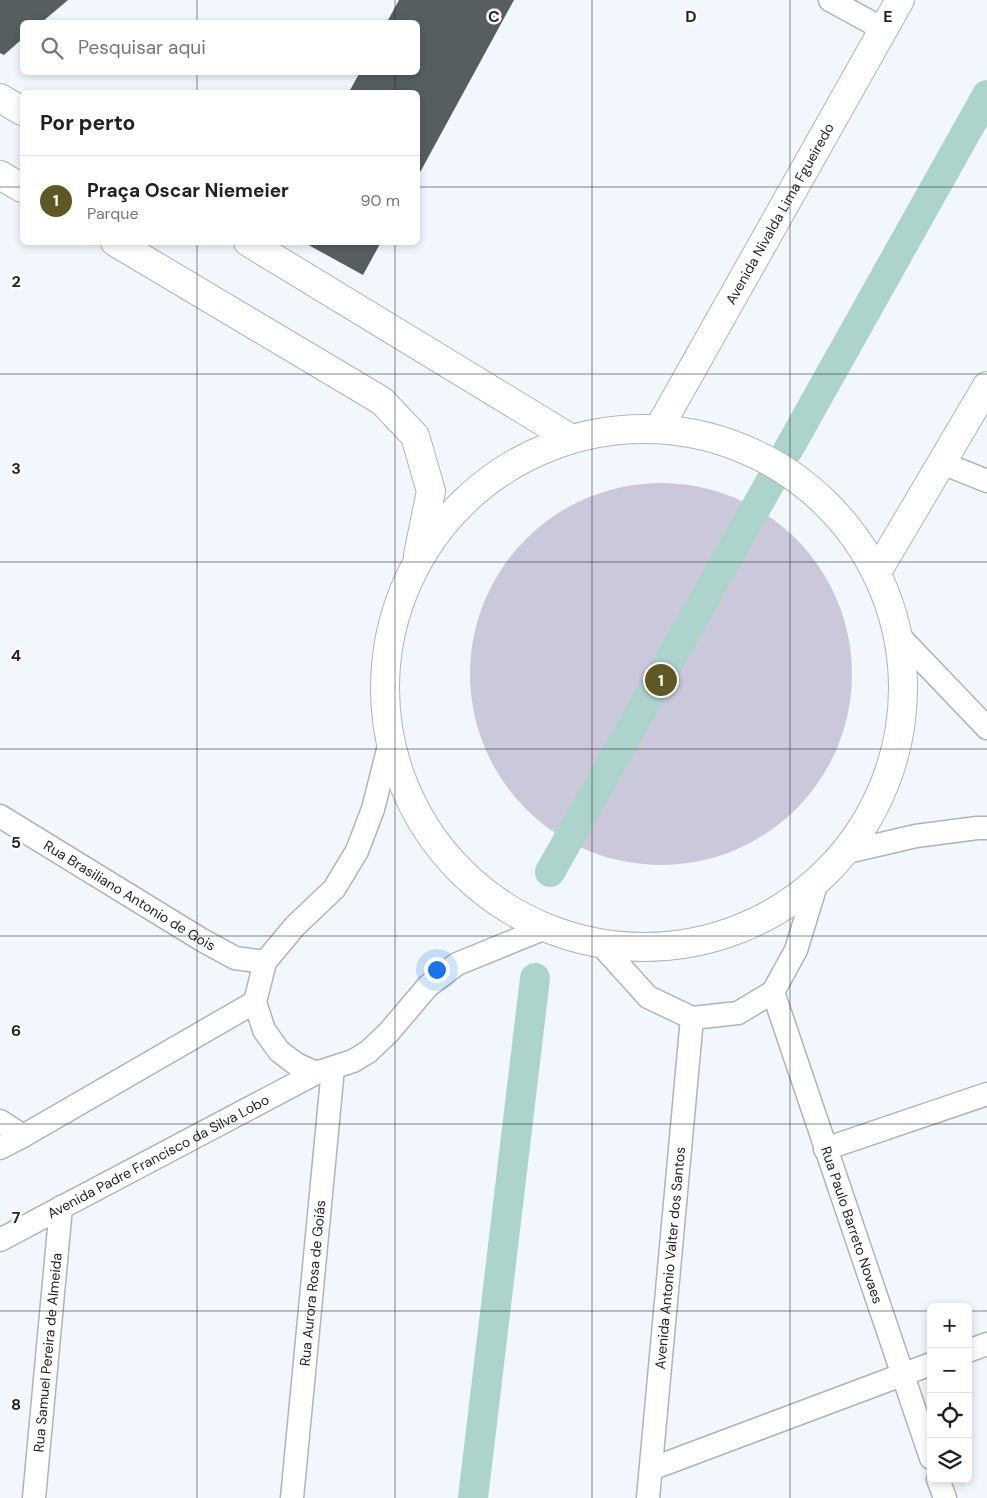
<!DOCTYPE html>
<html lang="pt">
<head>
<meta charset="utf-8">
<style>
	:root { --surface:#fff; --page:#f2f2f2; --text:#202124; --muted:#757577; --line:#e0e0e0; --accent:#605824 }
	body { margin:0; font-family:"DM Sans",sans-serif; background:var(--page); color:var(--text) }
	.controls { position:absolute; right:15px; bottom:15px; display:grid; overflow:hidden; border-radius:8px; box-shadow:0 2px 8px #0003 }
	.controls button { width:45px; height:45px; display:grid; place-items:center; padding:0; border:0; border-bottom:1px solid var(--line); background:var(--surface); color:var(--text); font:25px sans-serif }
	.you { position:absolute; left:436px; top:969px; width:18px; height:18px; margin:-12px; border:4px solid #fff; border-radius:50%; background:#1a73e8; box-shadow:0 0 0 8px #1a73e833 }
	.badge { display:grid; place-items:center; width:32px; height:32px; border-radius:50%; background:var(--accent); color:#fff; font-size:16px; font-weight:700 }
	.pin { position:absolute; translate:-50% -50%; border:2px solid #fff; box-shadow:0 1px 5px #0006 }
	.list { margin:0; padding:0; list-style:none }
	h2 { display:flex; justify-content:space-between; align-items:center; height:65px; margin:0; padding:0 20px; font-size:21px }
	h2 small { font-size:16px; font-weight:400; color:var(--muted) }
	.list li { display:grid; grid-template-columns:32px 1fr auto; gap:15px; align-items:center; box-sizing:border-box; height:90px; padding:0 20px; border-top:1px solid var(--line) }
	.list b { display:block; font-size:19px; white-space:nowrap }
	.list p { margin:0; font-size:16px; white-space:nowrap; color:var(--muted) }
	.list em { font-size:16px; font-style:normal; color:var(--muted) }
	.icon { flex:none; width:28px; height:28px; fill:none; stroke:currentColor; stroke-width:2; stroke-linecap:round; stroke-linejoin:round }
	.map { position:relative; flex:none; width:987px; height:1498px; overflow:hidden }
	.search { position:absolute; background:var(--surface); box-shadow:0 2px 8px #0003; left:20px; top:20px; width:400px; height:55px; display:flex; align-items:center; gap:12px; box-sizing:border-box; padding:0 18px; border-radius:8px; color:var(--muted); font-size:19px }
	.panel { position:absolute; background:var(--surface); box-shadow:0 2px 8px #0003; left:20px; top:90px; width:400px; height:155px; border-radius:8px }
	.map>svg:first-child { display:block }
</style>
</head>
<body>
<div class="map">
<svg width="987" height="1498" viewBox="0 0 987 1498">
	<rect width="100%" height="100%" fill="#f1f7fc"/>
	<path fill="#ccc8dc" d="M470 674a191 191 0 1 1 382 0a191 191 0 1 1-382 0Z"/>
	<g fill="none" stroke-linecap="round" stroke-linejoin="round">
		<path stroke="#acd4cd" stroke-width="30" d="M788,450L987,95
			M550,872L771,481
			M473,1498L535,978"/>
	</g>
	<path fill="#575e60" d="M0,0H68L42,22H22V39L4,55L0,53Z
		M399,0H514L418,176V92H349L360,72H418V22H387Z
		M303,242H381L363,275Z"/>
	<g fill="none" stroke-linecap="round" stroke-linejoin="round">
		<g stroke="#aeb4b9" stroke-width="25">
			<g id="minor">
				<path d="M830,0L883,29"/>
				<path d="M942,463L987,481"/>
				<path d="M900,637L987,728"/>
				<path id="s1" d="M0,816L202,940L235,958L265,962"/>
				<path d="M847,852L916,836L977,828H987"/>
				<path d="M602,946L648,997L692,1018L738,1013L773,992L796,950L816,885"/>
				<path id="s2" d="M773,992L931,1458"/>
				<path d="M316,1073L296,1064L279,1051L264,1030L255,1002L265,962L295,926L334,889L357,851L373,809L390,742"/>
				<path d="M0,1121L23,1136"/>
				<path d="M0,1148L23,1136L255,1002"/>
				<path d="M825,1149L987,1094"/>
				<path id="s3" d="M0,1240L316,1073L353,1061L368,1052L389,1032L428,986L457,964L543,929"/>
				<path d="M968,1351L987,1344"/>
				<path d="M651,1469L931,1364"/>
				<path d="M938,1479L945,1498"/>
				<path id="s4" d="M34,1498L61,1207"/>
				<path id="s5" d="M292,1498L333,1068"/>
				<path id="s6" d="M648,1498L692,1018"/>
			</g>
		</g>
		<g stroke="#aeb4b9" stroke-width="30">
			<g id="tertiary">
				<path d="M0,98L22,111"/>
				<path d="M0,175L22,188"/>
				<path d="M115,242L382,401L415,436L431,491L418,555"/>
				<path d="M248,242L570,438"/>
				<path id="s7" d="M659,428L900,0"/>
				<circle cx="644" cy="688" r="259"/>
				<path d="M877,572L987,386"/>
			</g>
		</g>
		<use href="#minor" stroke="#fff" stroke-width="22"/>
		<use href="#tertiary" stroke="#fff" stroke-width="28"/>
	</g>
	<path fill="none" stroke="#232527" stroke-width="1" stroke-opacity="0.55" d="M197,0V22M395,0V22M592,0V1498M790,0V1498M197,72V92M395,72V92M0,187H22M418,187H987M197,242V1498M395,242V1498M0,374H987M0,562H987M0,749H987M0,936H987M0,1124H987M0,1311H931M968,1311H987"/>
	<g text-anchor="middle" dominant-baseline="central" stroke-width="5" stroke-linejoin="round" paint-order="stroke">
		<g font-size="14" fill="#232527" stroke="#fff">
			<text stroke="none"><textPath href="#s7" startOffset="246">Avenida Nivalda Lima Fgueiredo</textPath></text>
			<text stroke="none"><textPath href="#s1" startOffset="152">Rua Brasiliano Antonio de Gois</textPath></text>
			<text stroke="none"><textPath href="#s3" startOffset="179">Avenida Padre Francisco da Silva Lobo</textPath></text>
			<text stroke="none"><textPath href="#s2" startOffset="246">Rua Paulo Barreto Novaes</textPath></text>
			<text stroke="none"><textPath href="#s6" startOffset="241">Avenida Antonio Valter dos Santos</textPath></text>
			<text stroke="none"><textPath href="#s5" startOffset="216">Rua Aurora Rosa de Goiás</textPath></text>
			<text stroke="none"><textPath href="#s4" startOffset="146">Rua Samuel Pereira de Almeida</textPath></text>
		</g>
	</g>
	<g font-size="16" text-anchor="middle" font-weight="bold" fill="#232527" stroke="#fff" stroke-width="5" stroke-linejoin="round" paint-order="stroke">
		<text x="494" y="22">C</text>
		<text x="691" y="22">D</text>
		<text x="888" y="22">E</text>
		<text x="16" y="287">2</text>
		<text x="16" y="474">3</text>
		<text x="16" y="661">4</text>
		<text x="16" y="848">5</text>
		<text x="16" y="1036">6</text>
		<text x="16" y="1223">7</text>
		<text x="16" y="1410">8</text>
	</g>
</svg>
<div class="controls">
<button>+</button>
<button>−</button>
<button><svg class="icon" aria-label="locate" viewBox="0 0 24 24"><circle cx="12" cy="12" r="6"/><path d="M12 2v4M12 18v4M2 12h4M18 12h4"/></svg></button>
<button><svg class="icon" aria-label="layers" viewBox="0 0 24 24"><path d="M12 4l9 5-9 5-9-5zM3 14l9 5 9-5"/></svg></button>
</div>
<div class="you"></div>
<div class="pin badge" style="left:661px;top:680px">1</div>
<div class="search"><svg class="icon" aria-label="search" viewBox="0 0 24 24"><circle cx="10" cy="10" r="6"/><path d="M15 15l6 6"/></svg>Pesquisar aqui</div>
<section class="panel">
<h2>Por perto<small></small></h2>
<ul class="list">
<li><span class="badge">1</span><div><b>Praça Oscar Niemeier</b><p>Parque</p></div><em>90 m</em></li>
</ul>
</section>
</div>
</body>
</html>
